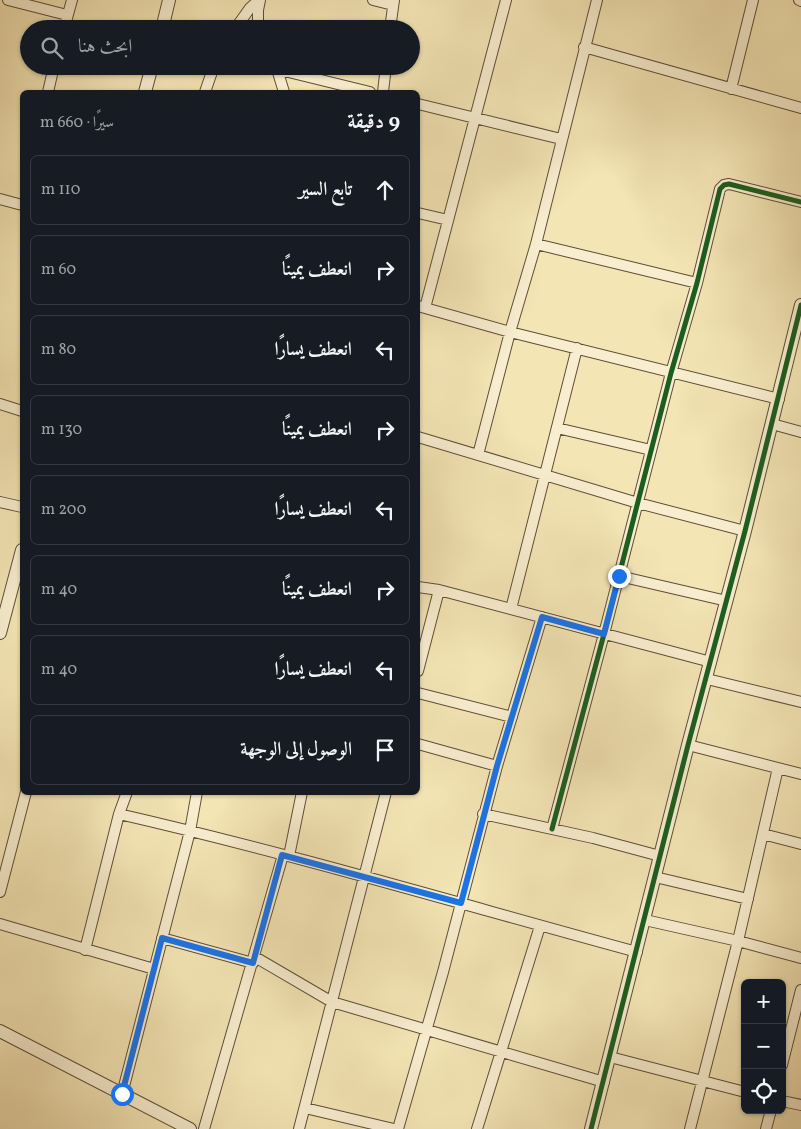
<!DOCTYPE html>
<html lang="ar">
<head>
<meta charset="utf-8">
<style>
	:root { --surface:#171b24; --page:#20242c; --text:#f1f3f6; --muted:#9ea1a6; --line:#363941 }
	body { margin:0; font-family:Vollkorn,Amiri,serif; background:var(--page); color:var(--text); direction:rtl }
	.controls { position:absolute; right:15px; bottom:15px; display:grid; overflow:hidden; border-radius:8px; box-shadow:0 1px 4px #0004 }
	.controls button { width:45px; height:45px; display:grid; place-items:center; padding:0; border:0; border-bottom:1px solid var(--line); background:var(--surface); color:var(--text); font:25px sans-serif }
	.stop { position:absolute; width:15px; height:15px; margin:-11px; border:4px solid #1a73e8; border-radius:50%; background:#fff }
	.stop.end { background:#1a73e8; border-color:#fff; box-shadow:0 1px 5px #0008 }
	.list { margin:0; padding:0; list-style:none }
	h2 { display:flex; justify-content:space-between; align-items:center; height:65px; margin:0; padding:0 20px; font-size:21px }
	h2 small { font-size:16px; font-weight:400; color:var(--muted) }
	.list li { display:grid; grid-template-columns:32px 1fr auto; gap:15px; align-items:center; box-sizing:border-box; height:70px; margin:0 10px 10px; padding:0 10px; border:1px solid var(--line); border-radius:8px }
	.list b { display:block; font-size:19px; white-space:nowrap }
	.list em { font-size:16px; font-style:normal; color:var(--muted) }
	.icon { flex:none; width:28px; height:28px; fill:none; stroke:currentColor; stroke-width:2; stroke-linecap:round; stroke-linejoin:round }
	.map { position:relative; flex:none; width:801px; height:1129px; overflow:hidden; direction:ltr }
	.search { position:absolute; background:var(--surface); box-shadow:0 1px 4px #0004; left:20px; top:20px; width:400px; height:55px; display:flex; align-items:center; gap:12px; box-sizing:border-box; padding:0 18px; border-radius:28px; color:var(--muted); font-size:19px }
	.panel { position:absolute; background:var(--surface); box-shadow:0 1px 4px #0004; left:20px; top:90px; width:400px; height:705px; border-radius:8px; direction:rtl }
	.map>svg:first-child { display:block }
</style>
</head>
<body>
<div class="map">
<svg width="801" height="1129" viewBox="0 0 801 1129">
	<rect width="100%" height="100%" fill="#f4e5b5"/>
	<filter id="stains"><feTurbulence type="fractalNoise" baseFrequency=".004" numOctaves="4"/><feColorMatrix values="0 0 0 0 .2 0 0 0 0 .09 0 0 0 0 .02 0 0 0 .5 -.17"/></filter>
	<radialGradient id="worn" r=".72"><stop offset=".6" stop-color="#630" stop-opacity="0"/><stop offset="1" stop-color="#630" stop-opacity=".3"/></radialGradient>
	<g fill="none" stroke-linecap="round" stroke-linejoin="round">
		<g stroke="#5e4e38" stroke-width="12">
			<path id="minor" d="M8,0L67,15
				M373,0L393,5
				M799,0L801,1
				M64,29L72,0
				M235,29L250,8L259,0
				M258,29V10L260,0
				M390,29L394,0
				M584,47L801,108
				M264,66L370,92
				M276,66L284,92
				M731,89L753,0
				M48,92L54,66
				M205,92L214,66
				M383,92L386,66
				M418,104L561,139
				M0,199L22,205
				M418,213L448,220
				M536,244L697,283
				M418,306L510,332L779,399
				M425,308L506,0
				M0,404L22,411
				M772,424L801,432
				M557,428L651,450
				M418,437L638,503L745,531
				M478,455L510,332L536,244L597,0
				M0,502L22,507
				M619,576L727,601
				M418,587L439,590L711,662
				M511,609L577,348
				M418,671L439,590
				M707,679L801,702
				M418,693L512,717
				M418,744L497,766
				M688,745L801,774
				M119,814C293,854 464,905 637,952
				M483,814L593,838L660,856
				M552,829L604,634L671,373L697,283L720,189L724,185L729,184L801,202
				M763,834L801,844
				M289,856L302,792
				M655,877L748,899
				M0,892L26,792
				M645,920L738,941L801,958
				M0,924L154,969
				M162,938L253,963
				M85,950L119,814L127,792
				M255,957L332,1002L604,1082
				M610,1057L745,1092
				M782,1065L801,990
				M122,1094L190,831L197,792
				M782,1101L801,1105
				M305,1108L394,1129
				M204,1129L283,855
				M299,1129L386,792
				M398,1129L443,972L497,766L542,617
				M477,1129L540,926
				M690,1129L738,941L778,768
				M766,1129L771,1110"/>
		</g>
		<g stroke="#5e4e38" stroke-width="14">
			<path id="tertiary" d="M162,29L169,0
				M145,92L152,66
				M0,633L22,550
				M0,1031L190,1129
				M591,1129L688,745L745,531L801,305"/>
		</g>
		<use href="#minor" stroke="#f8eecf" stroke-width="10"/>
		<use href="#tertiary" stroke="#f8eecf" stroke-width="12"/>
		<g stroke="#f8eecf" stroke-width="8">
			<path id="cycleway" d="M552,829L604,634L671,373L697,283L720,189L724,185L729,184L801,202
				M591,1129L688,745L745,531L801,305"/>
		</g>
		<use href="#cycleway" stroke="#1b5e20" stroke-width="5"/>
	</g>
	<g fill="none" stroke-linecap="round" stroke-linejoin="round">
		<path stroke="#1a73e8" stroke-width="6" d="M122,1094L162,938L253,963L282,855L461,903L497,766L542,617L604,634L619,576"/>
	</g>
	<rect width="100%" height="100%" filter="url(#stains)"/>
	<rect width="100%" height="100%" fill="url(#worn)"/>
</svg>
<div class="controls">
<button>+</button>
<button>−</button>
<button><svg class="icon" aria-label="locate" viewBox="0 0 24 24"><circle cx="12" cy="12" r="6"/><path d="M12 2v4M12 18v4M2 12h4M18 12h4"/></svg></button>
</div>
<div class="stop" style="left:122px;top:1094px"></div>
<div class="stop end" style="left:619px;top:576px"></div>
<div class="search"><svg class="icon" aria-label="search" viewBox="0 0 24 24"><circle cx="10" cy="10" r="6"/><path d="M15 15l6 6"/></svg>ابحث هنا</div>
<section class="panel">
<h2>9 دقيقة<small>سيرًا · 660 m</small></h2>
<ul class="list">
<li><svg class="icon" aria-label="ahead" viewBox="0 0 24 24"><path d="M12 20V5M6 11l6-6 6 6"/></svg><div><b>تابع السير</b></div><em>110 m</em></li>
<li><svg class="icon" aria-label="right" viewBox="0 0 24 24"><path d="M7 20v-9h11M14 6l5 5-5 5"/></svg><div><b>انعطف يمينًا</b></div><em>60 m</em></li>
<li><svg class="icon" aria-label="left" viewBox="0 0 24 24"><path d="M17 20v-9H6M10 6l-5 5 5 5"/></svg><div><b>انعطف يسارًا</b></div><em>80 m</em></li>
<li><svg class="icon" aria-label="right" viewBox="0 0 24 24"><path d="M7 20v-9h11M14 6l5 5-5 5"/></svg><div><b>انعطف يمينًا</b></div><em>130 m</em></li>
<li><svg class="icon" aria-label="left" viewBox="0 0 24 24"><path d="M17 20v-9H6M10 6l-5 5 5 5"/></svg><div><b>انعطف يسارًا</b></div><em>200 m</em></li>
<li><svg class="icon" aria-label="right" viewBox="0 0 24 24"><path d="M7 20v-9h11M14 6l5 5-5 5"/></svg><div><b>انعطف يمينًا</b></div><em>40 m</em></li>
<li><svg class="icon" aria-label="left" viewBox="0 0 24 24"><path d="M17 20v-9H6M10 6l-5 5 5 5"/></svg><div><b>انعطف يسارًا</b></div><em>40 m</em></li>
<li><svg class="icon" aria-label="arrive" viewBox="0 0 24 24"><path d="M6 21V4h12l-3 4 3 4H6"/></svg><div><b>الوصول إلى الوجهة</b></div></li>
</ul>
</section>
</div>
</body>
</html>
